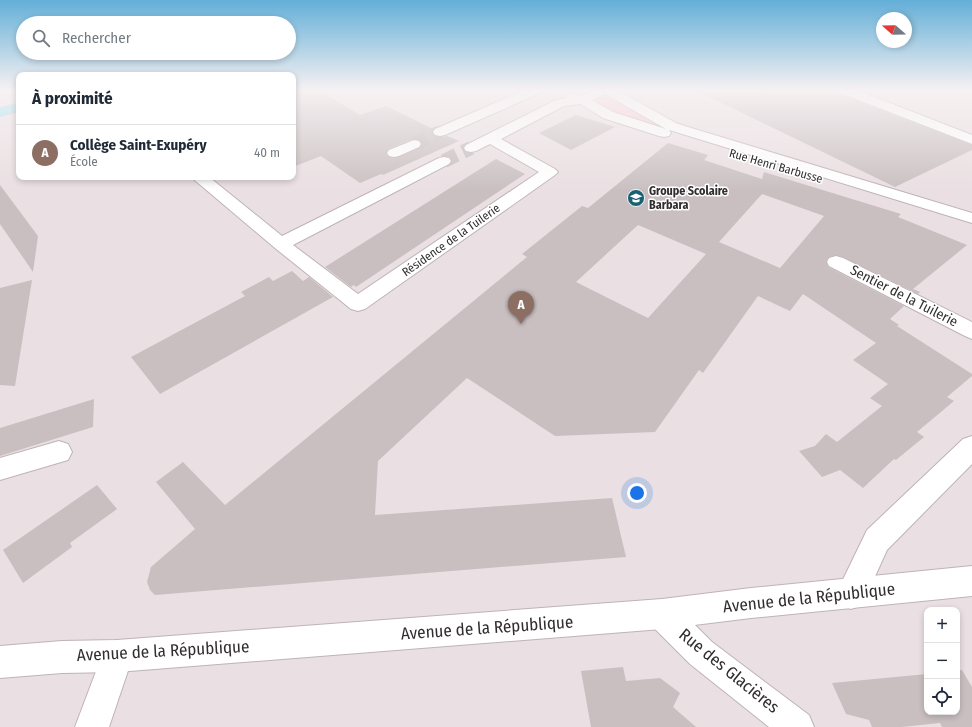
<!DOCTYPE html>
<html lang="fr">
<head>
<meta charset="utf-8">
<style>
	:root { --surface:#fff; --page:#f2f2f3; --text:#1f2937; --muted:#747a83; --line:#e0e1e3; --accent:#1a6271 }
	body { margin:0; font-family:"Fira Sans Condensed",sans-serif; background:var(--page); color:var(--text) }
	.controls { position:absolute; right:12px; bottom:12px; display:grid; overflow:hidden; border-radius:8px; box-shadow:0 2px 6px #0003 }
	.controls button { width:36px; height:36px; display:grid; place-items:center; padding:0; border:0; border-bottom:1px solid var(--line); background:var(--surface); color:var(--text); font:20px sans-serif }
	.compass { position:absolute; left:876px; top:12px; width:36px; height:36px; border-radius:50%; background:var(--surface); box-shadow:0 2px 6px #0003; rotate:290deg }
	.you { position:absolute; left:637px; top:493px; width:14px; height:14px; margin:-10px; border:3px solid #fff; border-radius:50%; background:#1a73e8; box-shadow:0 0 0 6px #1a73e833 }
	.badge { display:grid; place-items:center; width:26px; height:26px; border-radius:50%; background:var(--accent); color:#fff; font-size:13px; font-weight:700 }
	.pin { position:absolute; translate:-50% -33px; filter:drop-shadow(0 1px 2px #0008) }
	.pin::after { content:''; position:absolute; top:21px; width:14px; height:12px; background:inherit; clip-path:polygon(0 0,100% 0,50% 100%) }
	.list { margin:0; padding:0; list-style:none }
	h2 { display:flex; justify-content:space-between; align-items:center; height:52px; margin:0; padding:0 16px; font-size:17px }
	h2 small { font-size:13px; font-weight:400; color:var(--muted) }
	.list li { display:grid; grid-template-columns:26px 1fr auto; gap:12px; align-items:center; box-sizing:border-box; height:56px; padding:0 16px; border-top:1px solid var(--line) }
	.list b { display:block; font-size:15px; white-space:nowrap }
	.list p { margin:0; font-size:13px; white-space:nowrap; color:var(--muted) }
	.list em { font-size:13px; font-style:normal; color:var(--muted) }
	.icon { flex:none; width:22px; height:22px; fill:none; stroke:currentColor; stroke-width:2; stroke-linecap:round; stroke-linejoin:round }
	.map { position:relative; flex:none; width:972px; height:727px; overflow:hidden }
	.search { position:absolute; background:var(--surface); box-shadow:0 2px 6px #0003; left:16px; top:16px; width:280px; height:44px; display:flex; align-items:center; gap:10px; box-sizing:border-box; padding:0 14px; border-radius:22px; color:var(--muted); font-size:15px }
	.panel { position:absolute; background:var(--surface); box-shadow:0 2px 6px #0003; left:16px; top:72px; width:280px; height:108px; border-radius:8px }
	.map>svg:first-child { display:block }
</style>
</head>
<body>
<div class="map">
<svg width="972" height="727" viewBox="0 0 972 727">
	<rect width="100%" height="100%" fill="#eadfe2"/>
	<path fill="#f9c0d0" d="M605,94L671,130L617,115L597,104L592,99Z"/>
	<path fill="#c9bfc1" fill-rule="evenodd" d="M293,89H317L360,115L386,106L433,129L432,133L435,136L440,137L447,136L459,141L383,175L381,174L360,183L321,156L293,167ZM413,139L419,140L422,143L420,148L394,158L389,157L386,154L388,149Z
		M693,89H832L837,93L972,145V150L895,187Z
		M576,115L615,127L571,150L539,133Z
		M668,143L708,155L704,160L762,179L764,172L901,214L898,217L967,245L913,289L920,292L918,294L843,257L836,255L829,257L826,261L828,267L904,306L890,319L899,325L897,326L972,374V376L947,397L954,401L917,432L924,437L896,460L894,459L863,488L840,470L822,477L799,451L815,446L826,434L837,442L882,406L870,398L888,384L853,360L876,343L803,294L790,311L758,296L703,373L699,370L655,432L555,436L467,378L378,461L375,515L612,498L626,557L155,595L150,590L147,582L151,567L195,529L156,482L183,462L225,505L527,257L522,254L582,206L588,208ZM762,194L824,216L780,268L719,242ZM638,225L706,254L648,318L576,282Z
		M496,159L525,174L356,287L354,285L351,287L325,267Z
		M0,185L38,236L33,272L0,224Z
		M292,271L303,281L309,277L333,297L160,394L131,357L245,296L241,292L269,277L273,281Z
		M32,280L15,386L0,385V288Z
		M94,399L93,427L0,456V428Z
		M97,485L117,509L70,543L72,547L23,583L3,550Z
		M623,667L626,681L660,678L680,693L673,707L696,727H591L581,671Z
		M957,670H962L972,687V727H942L940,723L902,727H872L869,720L846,714L832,683L927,674V712H957Z"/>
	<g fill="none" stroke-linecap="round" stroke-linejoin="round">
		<path stroke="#c5bcbe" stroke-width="14" stroke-dasharray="14 7" stroke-linecap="butt" d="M414,144L440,132"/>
		<path stroke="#c5bcbe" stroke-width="14" stroke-dasharray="14 7" stroke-linecap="butt" d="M444,161L471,148"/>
		<g stroke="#beb3b6" stroke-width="2">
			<path id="pedestrian" d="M527,89H544L542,92L445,135L440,136L435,135L433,132L435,129Z
				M414,140L419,141L421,144L419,147L399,156L394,157L389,156L387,153L389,150Z"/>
		</g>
		<g stroke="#beb3b6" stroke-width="2">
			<path id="minor" d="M594,89H615L676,123L688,127L972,213V223L666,129L605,94L592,100L613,112L669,130L671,133L669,136L664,137L659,136L603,118L581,104L564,106L501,139L555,169L558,172L555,175L365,309L358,311L351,309L275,248L191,177H209L282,236L439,158L444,157L449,158L451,161L449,164L293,245L358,294L539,172L490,144L476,151L471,152L466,151L464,148L466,145L556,100L567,98L566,97L568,94L572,93L582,96Z
				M836,89H854L972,135V144L838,92Z
				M836,256L843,258L972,322V339L965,336L829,266L827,262L829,258Z
				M972,436V464L887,550L862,605L851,609L840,605L836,594L867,530L963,439Z
				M59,441L68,444L72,452L68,460L0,480V458Z
				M662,599L673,603L712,642L809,715L814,727H769L690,664L651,625L647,614L651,603Z
				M117,640L128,645L133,656L109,727H75L106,645Z"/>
		</g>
		<g stroke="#beb3b6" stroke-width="2">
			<path id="tertiary" d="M972,566V596L751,618L662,629L117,672L62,673L0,678V646L62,641L117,640L662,599L751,588Z"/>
		</g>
		<g stroke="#c2c0c1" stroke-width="2">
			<path id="motorway" d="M19,103V111L0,116V108Z"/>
		</g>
		<use href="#pedestrian" fill="#fff" fill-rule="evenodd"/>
		<use href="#minor" fill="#fff" fill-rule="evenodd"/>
		<use href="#tertiary" fill="#fff" fill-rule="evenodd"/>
		<use href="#motorway" fill="#6eddf7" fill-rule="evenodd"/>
	</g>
	<linearGradient id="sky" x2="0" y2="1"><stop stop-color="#63afd8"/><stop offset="0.47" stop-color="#f6f1f2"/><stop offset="1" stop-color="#f6f1f2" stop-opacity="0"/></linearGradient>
	<rect width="972" height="191" fill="url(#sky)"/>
	<defs>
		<g id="school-disc" transform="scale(0.9)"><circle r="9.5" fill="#1a6271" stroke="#fff"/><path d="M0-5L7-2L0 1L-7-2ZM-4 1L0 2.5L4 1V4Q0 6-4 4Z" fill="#fff"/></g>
	</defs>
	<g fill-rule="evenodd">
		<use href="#school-disc" x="636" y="198"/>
	</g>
	<g text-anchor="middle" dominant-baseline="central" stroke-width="3" stroke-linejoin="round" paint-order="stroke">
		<g font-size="12" fill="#322e2f" stroke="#fff">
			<text transform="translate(776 166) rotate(16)">Rue Henri Barbusse</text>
			<text transform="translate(451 240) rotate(-35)">Résidence de la Tuilerie</text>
		</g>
		<g font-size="12" font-weight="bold" fill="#322e2f" stroke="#fff" text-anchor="start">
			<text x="649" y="191">Groupe Scolaire<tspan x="649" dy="14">Barbara</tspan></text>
		</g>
		<g font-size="14" fill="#322e2f" stroke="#fff">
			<text transform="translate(904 296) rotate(27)">Sentier de la Tuilerie</text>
		</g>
		<g font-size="17" fill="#322e2f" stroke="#fff">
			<text transform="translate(809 598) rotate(-6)">Avenue de la République</text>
			<text transform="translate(487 628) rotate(-4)">Avenue de la République</text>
			<text transform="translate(163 651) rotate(-3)">Avenue de la République</text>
			<text transform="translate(729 671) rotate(39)">Rue des Glacières</text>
		</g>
	</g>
</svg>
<div class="controls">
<button>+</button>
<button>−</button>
<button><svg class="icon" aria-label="locate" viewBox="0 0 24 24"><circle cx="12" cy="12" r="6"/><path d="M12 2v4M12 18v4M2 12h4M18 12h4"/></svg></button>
</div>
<svg class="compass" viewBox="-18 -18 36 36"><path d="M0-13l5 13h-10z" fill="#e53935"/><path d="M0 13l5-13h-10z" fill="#747a83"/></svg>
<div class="you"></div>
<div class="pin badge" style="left:521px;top:324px;background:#8d6e63">A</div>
<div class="search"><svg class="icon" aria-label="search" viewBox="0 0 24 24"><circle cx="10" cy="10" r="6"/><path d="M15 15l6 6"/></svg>Rechercher</div>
<section class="panel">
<h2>À proximité<small></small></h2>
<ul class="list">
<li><span class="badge" style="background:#8d6e63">A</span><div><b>Collège Saint-Exupéry</b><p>École</p></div><em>40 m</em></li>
</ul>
</section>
</div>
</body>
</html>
